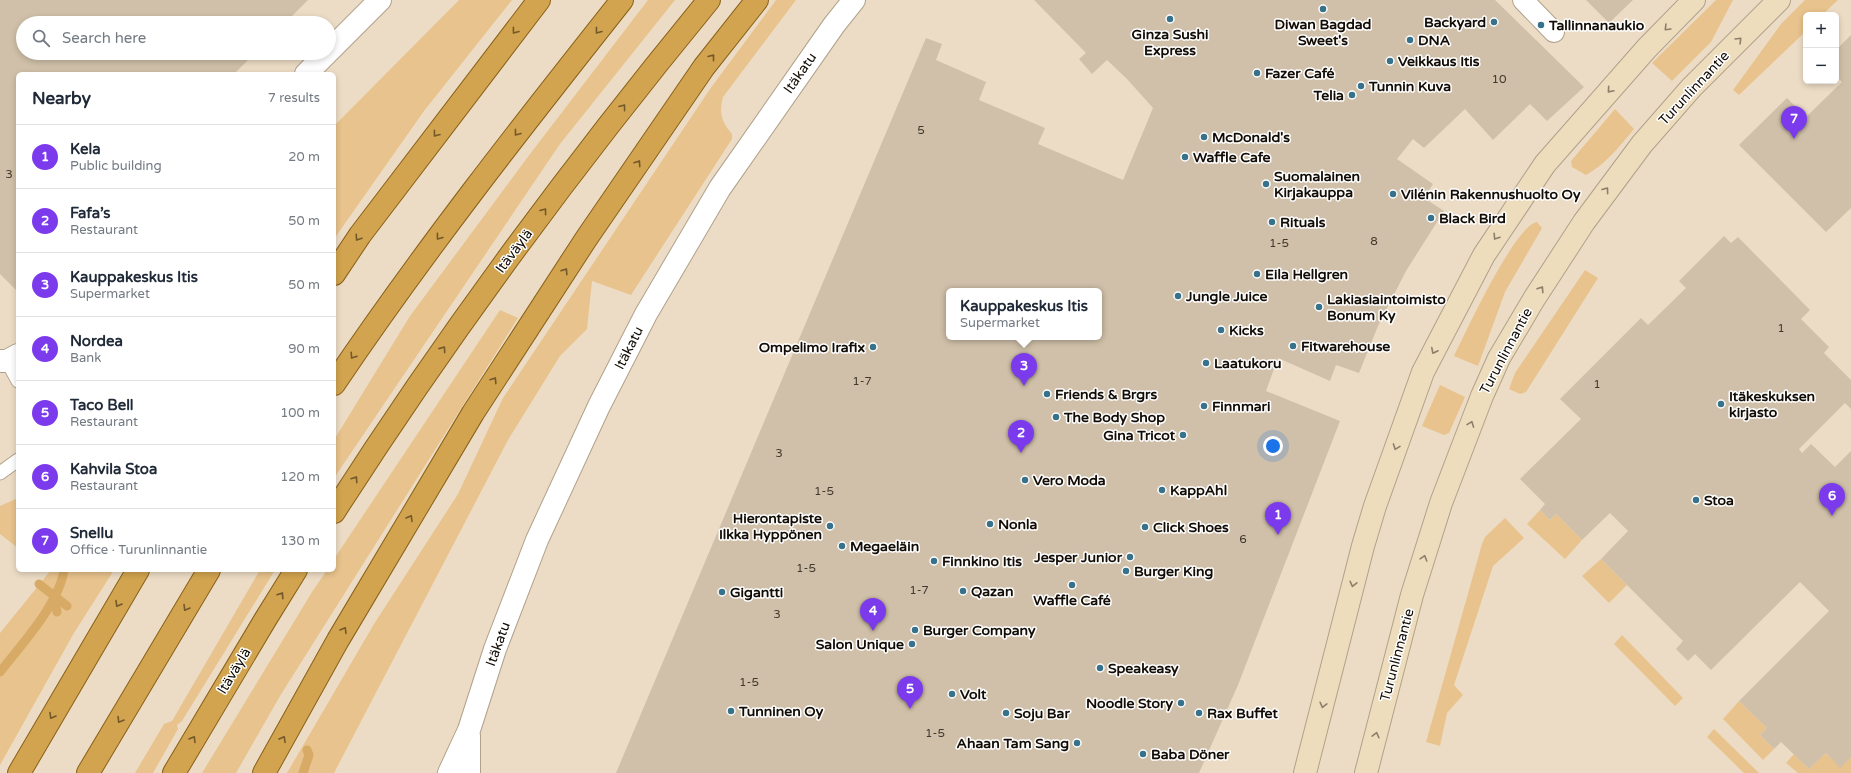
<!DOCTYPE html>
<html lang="en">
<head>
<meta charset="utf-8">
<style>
	:root { --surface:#fff; --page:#f2f2f3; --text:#1f2937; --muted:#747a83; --line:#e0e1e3; --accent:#7c3aed }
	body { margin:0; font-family:"Varela Round",sans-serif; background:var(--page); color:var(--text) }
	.controls { position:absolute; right:12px; top:12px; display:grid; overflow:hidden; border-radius:6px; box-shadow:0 2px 6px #0003 }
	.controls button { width:36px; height:36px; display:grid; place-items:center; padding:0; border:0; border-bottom:1px solid var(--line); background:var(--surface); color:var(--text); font:20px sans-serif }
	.you { position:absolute; left:1273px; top:446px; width:14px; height:14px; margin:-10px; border:3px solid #fff; border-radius:50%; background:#1a73e8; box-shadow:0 0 0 6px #1a73e833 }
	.badge { display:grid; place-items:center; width:26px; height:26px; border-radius:50%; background:var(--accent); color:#fff; font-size:13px; font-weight:700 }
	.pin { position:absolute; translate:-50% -33px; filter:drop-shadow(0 1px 2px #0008) }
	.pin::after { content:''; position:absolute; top:21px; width:14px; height:12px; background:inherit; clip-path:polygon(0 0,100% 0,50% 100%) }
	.popup { position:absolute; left:946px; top:288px; width:156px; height:52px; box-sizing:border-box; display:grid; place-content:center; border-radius:6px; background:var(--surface); filter:drop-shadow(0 1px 3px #0005); font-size:13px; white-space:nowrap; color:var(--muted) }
	.popup b { font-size:15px; color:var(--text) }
	.popup::after { content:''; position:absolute; left:50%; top:100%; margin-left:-8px; border:8px solid transparent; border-top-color:var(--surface) }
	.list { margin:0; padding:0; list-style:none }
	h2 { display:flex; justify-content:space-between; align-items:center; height:52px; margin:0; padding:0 16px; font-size:17px }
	h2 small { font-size:13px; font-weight:400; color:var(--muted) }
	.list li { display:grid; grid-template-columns:26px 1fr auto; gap:12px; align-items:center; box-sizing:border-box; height:64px; padding:0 16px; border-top:1px solid var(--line) }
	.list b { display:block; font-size:15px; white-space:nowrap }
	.list p { margin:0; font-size:13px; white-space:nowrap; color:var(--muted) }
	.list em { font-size:13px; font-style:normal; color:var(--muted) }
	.icon { flex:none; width:22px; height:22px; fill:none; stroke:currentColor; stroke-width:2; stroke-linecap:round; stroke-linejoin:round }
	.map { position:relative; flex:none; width:1851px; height:773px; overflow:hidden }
	.search { position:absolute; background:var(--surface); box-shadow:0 2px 6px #0003; left:16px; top:16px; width:320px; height:44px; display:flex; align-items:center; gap:10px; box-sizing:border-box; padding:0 14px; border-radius:22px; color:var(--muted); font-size:15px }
	.panel { position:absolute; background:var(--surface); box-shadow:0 2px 6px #0003; left:16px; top:72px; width:320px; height:500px; border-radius:6px }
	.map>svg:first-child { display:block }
</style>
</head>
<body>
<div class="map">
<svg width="1851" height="773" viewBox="0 0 1851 773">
	<rect width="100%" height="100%" fill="#eddcc5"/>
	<path fill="#e8c38d" d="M459,0H512L424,111L334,239V126Z
		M648,0H675L560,144L334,478V440L410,316L530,154Z
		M776,0H796L723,97C719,113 721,121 732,134V139L631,295L592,281L587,329L560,356L508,440L334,773H287L374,624L458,494L503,398L710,89Z
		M1716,0H1733L1711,42L1672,81L1652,63Z
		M1805,0H1838L1822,15H1806V31L1739,95L1733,90L1781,24Z
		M1615,109L1634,129C1619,147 1606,164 1586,175L1572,167L1571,161Z
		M1537,222L1542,228L1505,292L1478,366L1454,356C1465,334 1515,225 1537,222Z
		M1585,270L1598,278L1526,392L1520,394L1509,389L1515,373Z
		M500,310L518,318L280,696L236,773H202L312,592L327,570H334V559Z
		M1440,385L1465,397L1449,433L1444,435L1422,426Z
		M18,498V548L0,534V506Z
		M1540,510L1550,520L1556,514L1582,540L1565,559L1527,524Z
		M1505,518L1524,538L1493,566L1454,685L1463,695L1447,713L1440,746L1426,742L1482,544L1485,537Z
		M1601,559L1627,585L1609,603L1582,576Z
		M51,570H114L74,633L0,765V633Z
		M260,570H275L182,721L177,725L178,729L153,773H135L164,724L172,721Z
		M1622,635L1683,698L1675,706L1614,644Z
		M1739,701L1767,728L1760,735L1774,749L1763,760L1723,719Z
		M1714,729L1759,773H1744L1707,737Z
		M1826,753L1840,767L1851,757V773H1798L1786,763L1794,754L1809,769Z"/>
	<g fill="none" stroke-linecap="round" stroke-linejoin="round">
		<path stroke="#d7aa65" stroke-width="9" d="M39,584L67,606
			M54,595L57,612
			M0,672C21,645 59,604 64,570
			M303,773L309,755L307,750"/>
	</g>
	<path fill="#d0c0a9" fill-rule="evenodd" d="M0,0H308L285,23H23V53H255L234,74H18V289L17,291L0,274Z
		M1034,0H1495L1584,87L1547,121L1530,104L1493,140L1465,109L1424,148L1413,139L1397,159L1433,184L1424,198L1444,211L1406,271L1378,326L1359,373L1336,365L1330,381L1278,358L1266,391L1340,421L1238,685L1199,773H616L926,38L942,44L936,60L986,82L979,100L1045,128L1038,144L1123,180L1153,108L1127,79L1107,60L1092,74L1079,59L1086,53ZM949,291H1099V337H949Z
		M1586,0H1633L1609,23Z
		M1851,35V208L1826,232L1739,145L1787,98L1806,117L1842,82L1836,76V50Z
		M1724,236L1731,243L1738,237L1810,310L1801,319L1829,347L1824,353L1851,380V409L1845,403L1799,449L1802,453L1811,444L1835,467L1851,451V757L1840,768L1826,753L1809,769L1781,742L1774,749L1760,735L1767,728L1739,701L1829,611L1800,582L1711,670L1695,654L1688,661L1676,649L1683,641L1601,559L1628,531L1610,513L1582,540L1556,514L1550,520L1540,510L1545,504L1520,479L1581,419L1560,399L1641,318L1648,325L1686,288L1679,281Z"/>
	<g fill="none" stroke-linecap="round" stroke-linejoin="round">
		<g stroke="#b0a18a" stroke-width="15">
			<path id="service" d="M7,361L18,381
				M0,473L18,460"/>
		</g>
		<g stroke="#b0a18a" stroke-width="22">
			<path id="pedestrian" d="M1523,0L1554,32"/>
		</g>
		<g stroke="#b0a18a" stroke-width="24">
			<path id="minor" d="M329,51L380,0
				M306,74L327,53
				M0,361H7L18,355
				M449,773L469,730L495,649L537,540L599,406L646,314L720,188L834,25L854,0
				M469,773V736"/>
		</g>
		<g stroke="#b0a18a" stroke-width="24">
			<path id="secondary" d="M1305,773L1363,546L1375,506L1423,372L1484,255L1545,164L1647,48L1694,0
				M1366,773L1412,595L1441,503L1482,396L1499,358L1534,299L1584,222L1642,144L1691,88L1779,0"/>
		</g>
		<g stroke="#886018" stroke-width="24">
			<path id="trunk" d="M334,274L360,235L539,0
				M334,384C423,252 523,125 622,0
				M334,512C448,334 575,163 709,0
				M19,773L138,570
				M88,773L209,570
				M174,773L265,620L296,570
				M264,773L338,640L473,413L586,239L704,67L757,0"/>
		</g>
		<use href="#service" stroke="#fff" stroke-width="13"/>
		<use href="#pedestrian" stroke="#fff" stroke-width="20"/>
		<use href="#minor" stroke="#fff" stroke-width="22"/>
		<use href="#secondary" stroke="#eeddbd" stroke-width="22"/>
		<use href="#trunk" stroke="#d2a44f" stroke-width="22"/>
	</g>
	<defs><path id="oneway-chevron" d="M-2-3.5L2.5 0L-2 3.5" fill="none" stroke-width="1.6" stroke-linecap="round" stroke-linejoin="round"/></defs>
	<g stroke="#8b7f6a">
		<use href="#oneway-chevron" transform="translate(1667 28) rotate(135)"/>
		<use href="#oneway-chevron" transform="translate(1739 40) rotate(-45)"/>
		<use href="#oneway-chevron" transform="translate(1610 90) rotate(131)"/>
		<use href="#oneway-chevron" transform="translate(1606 190) rotate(-54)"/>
		<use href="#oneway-chevron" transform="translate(1496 237) rotate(123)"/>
		<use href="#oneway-chevron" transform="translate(1541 289) rotate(-57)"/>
		<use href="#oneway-chevron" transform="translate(1434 351) rotate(117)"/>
		<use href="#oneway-chevron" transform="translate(1471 424) rotate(-69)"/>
		<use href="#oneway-chevron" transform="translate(1396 447) rotate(110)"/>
		<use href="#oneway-chevron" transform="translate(1424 558) rotate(-73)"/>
		<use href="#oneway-chevron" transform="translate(1353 584) rotate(104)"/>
		<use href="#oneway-chevron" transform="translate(1323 705) rotate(104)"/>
		<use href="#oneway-chevron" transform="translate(1376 735) rotate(-76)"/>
	</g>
	<g stroke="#72582a">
		<use href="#oneway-chevron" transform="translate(515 31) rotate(127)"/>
		<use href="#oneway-chevron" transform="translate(598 31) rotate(128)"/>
		<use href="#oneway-chevron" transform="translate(712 57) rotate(-52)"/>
		<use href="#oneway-chevron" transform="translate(623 107) rotate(-53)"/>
		<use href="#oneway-chevron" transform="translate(517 133) rotate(127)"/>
		<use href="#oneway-chevron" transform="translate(436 134) rotate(127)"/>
		<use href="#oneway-chevron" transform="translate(638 163) rotate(-56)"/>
		<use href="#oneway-chevron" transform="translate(544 211) rotate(-53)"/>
		<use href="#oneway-chevron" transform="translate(439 237) rotate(127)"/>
		<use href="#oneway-chevron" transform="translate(358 238) rotate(124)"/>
		<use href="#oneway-chevron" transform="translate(565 271) rotate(-57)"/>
		<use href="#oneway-chevron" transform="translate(443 349) rotate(-55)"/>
		<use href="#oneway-chevron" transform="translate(353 356) rotate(124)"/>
		<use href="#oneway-chevron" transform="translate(494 380) rotate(-57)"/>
		<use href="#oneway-chevron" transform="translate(355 479) rotate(-56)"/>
		<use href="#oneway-chevron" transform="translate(410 518) rotate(-59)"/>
		<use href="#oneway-chevron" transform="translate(281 595) rotate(-57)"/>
		<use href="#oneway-chevron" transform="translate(118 604) rotate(120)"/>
		<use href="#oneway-chevron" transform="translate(186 608) rotate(121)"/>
		<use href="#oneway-chevron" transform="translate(344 630) rotate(-59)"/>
		<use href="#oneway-chevron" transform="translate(52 716) rotate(120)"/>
		<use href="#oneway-chevron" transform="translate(120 720) rotate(121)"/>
		<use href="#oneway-chevron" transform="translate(193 739) rotate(-59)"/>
		<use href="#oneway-chevron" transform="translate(283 739) rotate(-61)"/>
	</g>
	<g fill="#37728a" stroke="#fff" stroke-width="1.5">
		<circle cx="1323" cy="9" r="4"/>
		<circle cx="1170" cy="19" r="4"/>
		<circle cx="1494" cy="22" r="4"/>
		<circle cx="1541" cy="25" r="4"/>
		<circle cx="1410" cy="40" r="4"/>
		<circle cx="1390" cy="61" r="4"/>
		<circle cx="1257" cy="73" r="4"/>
		<circle cx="1361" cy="86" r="4"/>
		<circle cx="1352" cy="95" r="4"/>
		<circle cx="1204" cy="137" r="4"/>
		<circle cx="1185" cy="157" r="4"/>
		<circle cx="1266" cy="184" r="4"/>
		<circle cx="1393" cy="194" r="4"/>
		<circle cx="1431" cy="218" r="4"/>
		<circle cx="1272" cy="222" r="4"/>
		<circle cx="1257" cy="274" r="4"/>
		<circle cx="1178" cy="296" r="4"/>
		<circle cx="1319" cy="307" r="4"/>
		<circle cx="1221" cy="330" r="4"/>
		<circle cx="1293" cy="346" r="4"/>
		<circle cx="873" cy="347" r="4"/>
		<circle cx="1206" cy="363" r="4"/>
		<circle cx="1047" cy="394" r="4"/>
		<circle cx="1721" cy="404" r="4"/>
		<circle cx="1204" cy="406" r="4"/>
		<circle cx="1056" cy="417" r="4"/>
		<circle cx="1183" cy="435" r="4"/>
		<circle cx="1025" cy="480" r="4"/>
		<circle cx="1162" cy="490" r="4"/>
		<circle cx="1696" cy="500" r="4"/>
		<circle cx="990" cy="524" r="4"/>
		<circle cx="830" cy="526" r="4"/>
		<circle cx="1145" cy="527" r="4"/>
		<circle cx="842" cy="546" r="4"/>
		<circle cx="1130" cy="557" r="4"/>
		<circle cx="934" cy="561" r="4"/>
		<circle cx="1126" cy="571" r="4"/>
		<circle cx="1072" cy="585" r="4"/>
		<circle cx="963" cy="591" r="4"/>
		<circle cx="722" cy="592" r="4"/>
		<circle cx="915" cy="630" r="4"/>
		<circle cx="912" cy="644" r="4"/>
		<circle cx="1100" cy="668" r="4"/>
		<circle cx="952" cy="694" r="4"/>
		<circle cx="1181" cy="703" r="4"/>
		<circle cx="731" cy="711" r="4"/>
		<circle cx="1006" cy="713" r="4"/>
		<circle cx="1199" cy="713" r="4"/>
		<circle cx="1077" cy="743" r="4"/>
		<circle cx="1143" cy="754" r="4"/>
	</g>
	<g text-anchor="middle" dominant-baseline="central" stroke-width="3" stroke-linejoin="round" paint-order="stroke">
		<g font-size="12" fill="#42392e">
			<text x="1499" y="79">10</text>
			<text x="921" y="130">5</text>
			<text x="9" y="174">3</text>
			<text x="1374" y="241">8</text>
			<text x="1279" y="243">1-5</text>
			<text x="1781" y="328">1</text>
			<text x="862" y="381">1-7</text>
			<text x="1597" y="384">1</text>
			<text x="779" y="453">3</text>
			<text x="824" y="491">1-5</text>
			<text x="1243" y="539">6</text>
			<text x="806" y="568">1-5</text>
			<text x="919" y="590">1-7</text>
			<text x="777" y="614">3</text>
			<text x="749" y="682">1-5</text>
			<text x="935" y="733">1-5</text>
		</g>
		<g font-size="14" font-weight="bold" fill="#120c05" stroke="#fff" text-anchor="start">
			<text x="1486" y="22" text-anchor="end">Backyard</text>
			<text x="1323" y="24" text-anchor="middle">Diwan Bagdad<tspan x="1323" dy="16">Sweet's</tspan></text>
			<text x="1549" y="25">Tallinnanaukio</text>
			<text x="1170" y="34" text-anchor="middle">Ginza Sushi<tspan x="1170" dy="16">Express</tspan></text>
			<text x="1418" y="40">DNA</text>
			<text x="1398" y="61">Veikkaus Itis</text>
			<text x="1265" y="73">Fazer Café</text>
			<text x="1369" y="86">Tunnin Kuva</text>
			<text x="1344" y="95" text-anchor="end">Telia</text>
			<text x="1212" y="137">McDonald's</text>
			<text x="1193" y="157">Waffle Cafe</text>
			<text x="1274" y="176">Suomalainen<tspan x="1274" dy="16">Kirjakauppa</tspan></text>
			<text x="1401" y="194">Vilénin Rakennushuolto Oy</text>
			<text x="1439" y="218">Black Bird</text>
			<text x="1280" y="222">Rituals</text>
			<text x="1265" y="274">Eila Hellgren</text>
			<text x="1186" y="296">Jungle Juice</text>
			<text x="1327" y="299">Lakiasiaintoimisto<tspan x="1327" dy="16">Bonum Ky</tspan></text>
			<text x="1229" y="330">Kicks</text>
			<text x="1301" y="346">Fitwarehouse</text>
			<text x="865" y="347" text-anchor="end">Ompelimo Irafix</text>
			<text x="1214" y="363">Laatukoru</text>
			<text x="1055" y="394">Friends &amp; Brgrs</text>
			<text x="1729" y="396">Itäkeskuksen<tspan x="1729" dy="16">kirjasto</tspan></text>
			<text x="1212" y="406">Finnmari</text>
			<text x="1064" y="417">The Body Shop</text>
			<text x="1175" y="435" text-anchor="end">Gina Tricot</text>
			<text x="1033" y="480">Vero Moda</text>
			<text x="1170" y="490">KappAhl</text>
			<text x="1704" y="500">Stoa</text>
			<text x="822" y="518" text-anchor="end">Hierontapiste<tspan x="822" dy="16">Ilkka Hyppönen</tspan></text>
			<text x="998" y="524">Nonla</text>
			<text x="1153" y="527">Click Shoes</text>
			<text x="850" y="546">Megaeläin</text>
			<text x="1122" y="557" text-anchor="end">Jesper Junior</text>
			<text x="942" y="561">Finnkino Itis</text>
			<text x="1134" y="571">Burger King</text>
			<text x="971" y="591">Qazan</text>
			<text x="730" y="592">Gigantti</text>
			<text x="1072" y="600" text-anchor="middle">Waffle Café</text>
			<text x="923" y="630">Burger Company</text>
			<text x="904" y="644" text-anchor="end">Salon Unique</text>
			<text x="1108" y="668">Speakeasy</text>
			<text x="960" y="694">Volt</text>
			<text x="1173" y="703" text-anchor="end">Noodle Story</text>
			<text x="739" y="711">Tunninen Oy</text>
			<text x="1014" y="713">Soju Bar</text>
			<text x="1207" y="713">Rax Buffet</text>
			<text x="1069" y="743" text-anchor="end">Ahaan Tam Sang</text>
			<text x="1151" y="754">Baba Döner</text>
		</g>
		<g font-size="14" fill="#120c05" stroke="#fff">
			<text transform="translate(800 73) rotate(-55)">Itäkatu</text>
			<text transform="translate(1694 88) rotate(-47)">Turunlinnantie</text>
			<text transform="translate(514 251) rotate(-53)">Itäväylä</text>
			<text transform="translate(629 348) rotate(-63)">Itäkatu</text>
			<text transform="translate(1506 351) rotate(-62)">Turunlinnantie</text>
			<text transform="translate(498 644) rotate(-70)">Itäkatu</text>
			<text transform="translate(1397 655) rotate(-75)">Turunlinnantie</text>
			<text transform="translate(234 671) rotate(-59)">Itäväylä</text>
		</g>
	</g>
</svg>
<div class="controls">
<button>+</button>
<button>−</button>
</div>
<div class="you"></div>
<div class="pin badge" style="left:1278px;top:535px">1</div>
<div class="pin badge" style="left:1021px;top:453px">2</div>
<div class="pin badge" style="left:1024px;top:386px">3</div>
<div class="popup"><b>Kauppakeskus Itis</b>Supermarket</div>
<div class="pin badge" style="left:873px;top:631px">4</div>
<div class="pin badge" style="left:910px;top:709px">5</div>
<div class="pin badge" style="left:1832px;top:516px">6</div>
<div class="pin badge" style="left:1794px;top:139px">7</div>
<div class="search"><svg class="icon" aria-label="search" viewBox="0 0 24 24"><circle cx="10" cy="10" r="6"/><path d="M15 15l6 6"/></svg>Search here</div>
<section class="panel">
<h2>Nearby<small>7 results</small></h2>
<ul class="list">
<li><span class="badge">1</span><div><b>Kela</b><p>Public building</p></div><em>20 m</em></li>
<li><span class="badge">2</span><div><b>Fafa’s</b><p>Restaurant</p></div><em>50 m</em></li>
<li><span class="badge">3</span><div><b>Kauppakeskus Itis</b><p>Supermarket</p></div><em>50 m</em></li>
<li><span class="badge">4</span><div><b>Nordea</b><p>Bank</p></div><em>90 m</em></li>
<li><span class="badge">5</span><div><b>Taco Bell</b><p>Restaurant</p></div><em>100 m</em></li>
<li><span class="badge">6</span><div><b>Kahvila Stoa</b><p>Restaurant</p></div><em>120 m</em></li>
<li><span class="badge">7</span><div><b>Snellu</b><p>Office · Turunlinnantie</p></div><em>130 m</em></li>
</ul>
</section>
</div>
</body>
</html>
